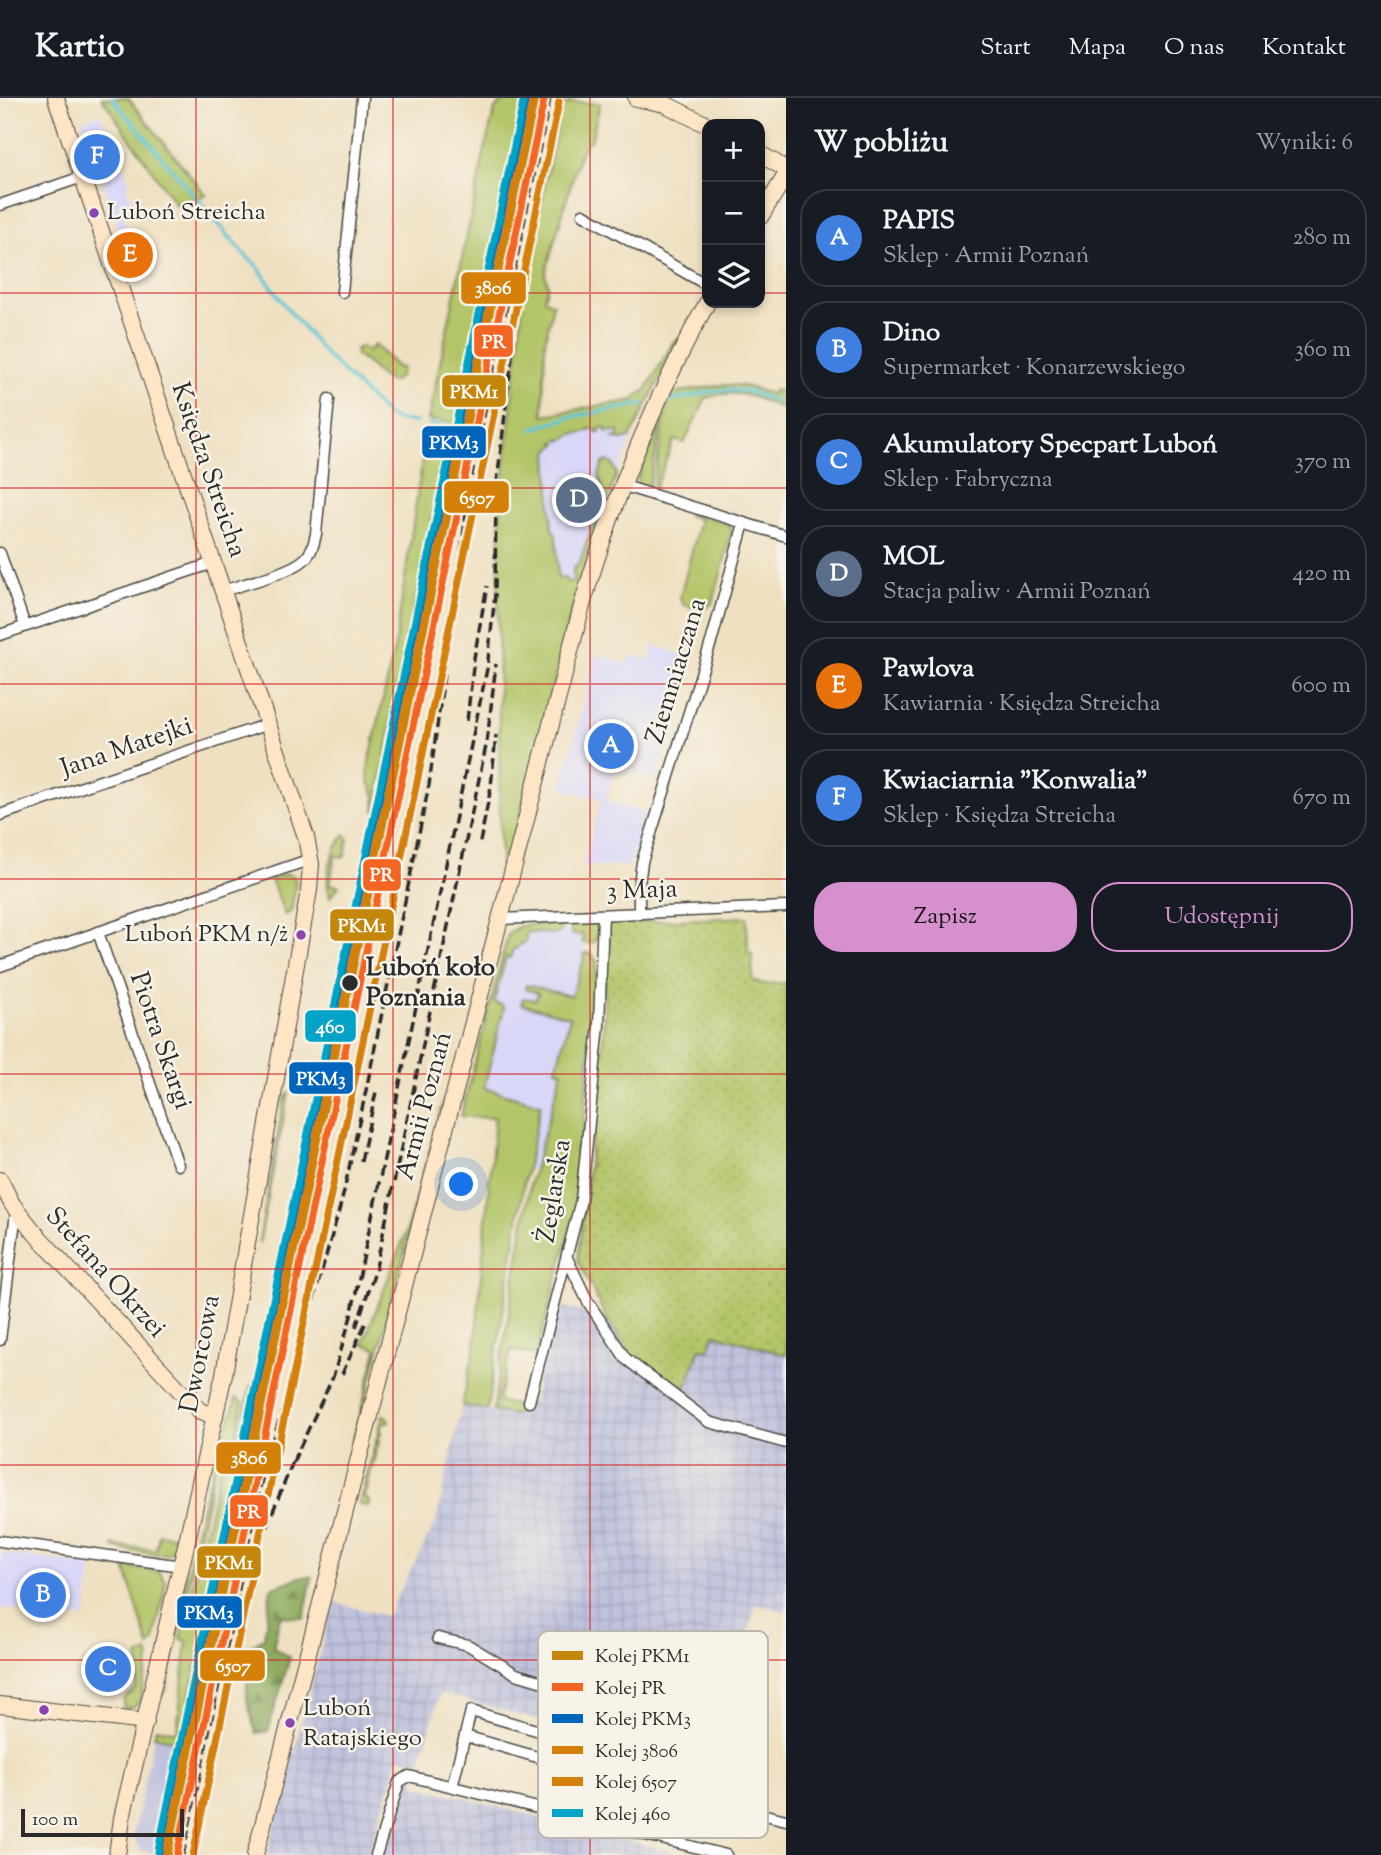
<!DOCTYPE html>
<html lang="pl">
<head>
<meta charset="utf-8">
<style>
	:root { --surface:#171b24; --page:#242831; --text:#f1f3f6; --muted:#9ea1a6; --line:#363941; --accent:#d690ce }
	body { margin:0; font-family:"Sorts Mill Goudy",serif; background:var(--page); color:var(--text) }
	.controls { position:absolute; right:21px; top:21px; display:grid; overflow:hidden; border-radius:14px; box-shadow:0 4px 10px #0003 }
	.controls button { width:63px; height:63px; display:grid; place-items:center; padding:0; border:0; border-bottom:2px solid var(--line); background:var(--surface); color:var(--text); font:35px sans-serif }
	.scale { position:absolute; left:21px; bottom:18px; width:163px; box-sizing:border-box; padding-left:7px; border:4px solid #2b2b2b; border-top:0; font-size:19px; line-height:24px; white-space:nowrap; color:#2b2b2b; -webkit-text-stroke:5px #f7f3e8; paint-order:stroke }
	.you { position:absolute; left:462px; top:1087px; width:24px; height:24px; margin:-18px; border:5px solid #fff; border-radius:50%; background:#1a73e8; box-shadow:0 0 0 10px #1a73e833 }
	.badge { display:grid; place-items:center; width:46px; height:46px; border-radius:50%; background:var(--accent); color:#fff; font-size:23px; font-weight:700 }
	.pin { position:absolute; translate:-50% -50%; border:4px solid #fff; box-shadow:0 2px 7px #0006 }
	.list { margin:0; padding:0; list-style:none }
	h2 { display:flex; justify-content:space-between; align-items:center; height:91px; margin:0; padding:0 28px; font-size:30px }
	h2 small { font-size:23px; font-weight:400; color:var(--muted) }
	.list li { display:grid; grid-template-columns:46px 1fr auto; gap:21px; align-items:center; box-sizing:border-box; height:98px; margin:0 14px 14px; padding:0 14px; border:2px solid var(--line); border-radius:28px }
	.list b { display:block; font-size:26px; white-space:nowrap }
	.list p { margin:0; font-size:23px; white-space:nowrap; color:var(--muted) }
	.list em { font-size:23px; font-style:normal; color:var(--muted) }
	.actions { display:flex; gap:14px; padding:21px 28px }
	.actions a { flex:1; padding:16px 0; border:2px solid var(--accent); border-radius:28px; text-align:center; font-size:24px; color:var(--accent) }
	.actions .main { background:var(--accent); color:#111 }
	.icon { flex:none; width:38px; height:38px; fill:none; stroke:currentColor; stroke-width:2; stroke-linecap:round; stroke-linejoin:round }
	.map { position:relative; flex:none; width:786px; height:1757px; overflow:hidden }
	header { display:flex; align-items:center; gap:42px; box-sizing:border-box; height:98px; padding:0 35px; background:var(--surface); border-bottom:2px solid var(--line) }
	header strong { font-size:33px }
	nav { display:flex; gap:38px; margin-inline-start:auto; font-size:24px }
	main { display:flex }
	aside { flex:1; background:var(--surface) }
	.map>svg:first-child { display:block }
</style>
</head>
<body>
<header>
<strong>Kartio</strong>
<nav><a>Start</a><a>Mapa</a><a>O nas</a><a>Kontakt</a></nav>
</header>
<main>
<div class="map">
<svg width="786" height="1757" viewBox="0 0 786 1757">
	<defs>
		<pattern id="industrial-grid" width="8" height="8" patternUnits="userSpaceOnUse" patternTransform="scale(1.75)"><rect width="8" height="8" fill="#c0c2dd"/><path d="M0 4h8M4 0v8" fill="none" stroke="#a5a7be"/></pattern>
		<pattern id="forest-firs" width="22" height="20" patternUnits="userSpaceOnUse" patternTransform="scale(1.75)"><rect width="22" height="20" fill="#8daa5c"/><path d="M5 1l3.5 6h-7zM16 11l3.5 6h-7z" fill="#738b4c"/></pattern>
		<pattern id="park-dots" width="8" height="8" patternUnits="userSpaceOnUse" patternTransform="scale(1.75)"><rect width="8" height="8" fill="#b2c568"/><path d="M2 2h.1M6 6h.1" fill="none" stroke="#99a95a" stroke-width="1.8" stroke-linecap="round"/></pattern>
	</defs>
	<rect width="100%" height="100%" fill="#f7f3e8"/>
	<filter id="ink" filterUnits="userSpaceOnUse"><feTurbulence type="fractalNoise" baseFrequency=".0143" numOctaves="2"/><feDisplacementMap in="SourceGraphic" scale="14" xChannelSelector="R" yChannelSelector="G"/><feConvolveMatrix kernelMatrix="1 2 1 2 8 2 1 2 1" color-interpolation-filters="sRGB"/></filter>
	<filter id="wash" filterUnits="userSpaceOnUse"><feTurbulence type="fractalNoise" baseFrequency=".00686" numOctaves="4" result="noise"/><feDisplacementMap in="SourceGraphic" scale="28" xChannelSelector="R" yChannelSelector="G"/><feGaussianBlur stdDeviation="1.57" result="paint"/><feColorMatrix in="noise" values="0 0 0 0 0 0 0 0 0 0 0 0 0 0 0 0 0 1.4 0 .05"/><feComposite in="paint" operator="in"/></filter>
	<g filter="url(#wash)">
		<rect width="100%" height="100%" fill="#efe0c1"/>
		<path fill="#d9d7f8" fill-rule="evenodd" d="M100,16L115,45L130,86L125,88L133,102L119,107L130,141L135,140L137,147L125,151L81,22Z
			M634,318L640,320L616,380L577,492L546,490L537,336ZM640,321L621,342L619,333L606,329L600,330V334L596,331H589L588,333L573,336L561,343L559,341L554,344L556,347L548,353L552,431L556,438L558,480L565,484L574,483L604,395L601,384L616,370L617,376L577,492L546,489L537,336Z
			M653,547L693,561L656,682L622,671L621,676L615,675L613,679L606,703L646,715L629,768H583L601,702L561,690L596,556L628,566L631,557L649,562Z
			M575,832L584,848L580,946L564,1081L492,1062L495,1020L461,1018L511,836Z
			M0,1455L92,1467L85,1520L0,1510Z"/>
		<path fill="url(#industrial-grid)" d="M558,1207L607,1221L631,1257L685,1290L700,1249L713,1236L786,1257V1513L756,1506L723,1631L573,1587L561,1629L440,1595L414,1687L683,1757H384L415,1663L399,1659L368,1757H267L333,1504L387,1518L436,1424L462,1307L515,1317L533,1304Z"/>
		<path fill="#c0c2dd" d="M154,1638L180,1644L155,1755L141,1752L133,1738Z"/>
		<path fill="#b2c568" stroke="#6e784a" stroke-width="2" d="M102,0H128L206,97L176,107Z
			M503,3H529L502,98L458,310L464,312L461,326L428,322L487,42L495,11Z
			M570,4L600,6L591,43L587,44L579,58L545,176L548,187L544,201L553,206L545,244L543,317L635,302V299L646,292L673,244L680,241L630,340L621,342L612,340L619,339V333L606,334V329L600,330V334H596V331H589V333L573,336L561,343L559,341L555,344L557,346L548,353L552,430L556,438L558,480H565L566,484L574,483L573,471L579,466L604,395L599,377L603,365L607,363L613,366L617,376L577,492L503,783L500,744L498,497L501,403L525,186L561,7H567Z
			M723,287L744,288L772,296L774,292L786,295V312C755,300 740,289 706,300L684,345L674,342L655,391L653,390L667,306L673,295Z
			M662,322L649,388L638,386L637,382Z
			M427,331L452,336L445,359L390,625V634L375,714V698L369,684L368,670L395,547Z
			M690,415L727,425L732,433L713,505L702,512L684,507L680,500L700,421L688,417Z
			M345,736L348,741L345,759L335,758L330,786L339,788L330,799C323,777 332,753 345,736Z
			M286,776L294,778L296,784L291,814L285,817L271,781Z
			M597,824L598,838L593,845H583V837L571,836V826Z
			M561,826L560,833L557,836L526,834V843L520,846L516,851H513L510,860L506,859L494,904L502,907L504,910L484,990L541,1006L523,1090L487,1312L462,1307L475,1249L495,1020L461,1018L508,837C519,822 544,827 561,826Z
			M585,855L592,856L597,864L577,1107L536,1257L511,1252L498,1303L522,1309L524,1305L529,1306L515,1317L493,1313L530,1086L562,973L556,971L570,919L521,906L523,900L536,902L538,895L525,891L526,887L571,898C575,886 584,866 585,855Z
			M289,994L259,1145L283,1004Z
			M444,1001L352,1356H349L377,1251L363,1246L406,1134Z
			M257,1284L180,1644L154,1638L156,1630L177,1634V1633L187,1543L181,1541L221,1365L237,1351L250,1290Z
			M236,1300L243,1304L234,1349L216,1364L198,1442L194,1441C201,1411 209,1381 219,1352C225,1334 232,1319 236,1300Z
			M383,1317L387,1319L389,1323L381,1327V1336L378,1338L380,1342L377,1344L379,1347L375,1349L377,1352L374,1354L376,1358L373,1360L375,1363L371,1365L373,1369L370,1370V1379L367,1381L369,1385L366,1387L368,1390L363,1398L370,1404L368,1408L359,1407Z
			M159,1436L179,1439C178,1445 177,1451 171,1454C162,1460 122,1452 113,1449V1447L156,1452Z
			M193,1449L197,1450L166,1592L158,1601Z
			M125,1469L158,1473L166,1484L154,1543L149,1549Z
			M148,1554L150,1559L140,1602L133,1610L123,1609L124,1601L136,1591L139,1558Z"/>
		<path fill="url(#forest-firs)" stroke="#5c6a44" stroke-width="2" d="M300,1479H312L304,1520L280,1518L273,1550L290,1559L268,1633L256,1635L247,1601V1576L237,1565L246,1550L264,1540L271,1490Z"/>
		<path fill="url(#park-dots)" stroke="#6e784a" stroke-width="2" d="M375,247L397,269L402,270L400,278L393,284C378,282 371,263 356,258L355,253L359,249L369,252Z
			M747,819L748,855H752L753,883L764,886L786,885V1257L714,1236L709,1252L700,1250L685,1291L631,1257L607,1221L578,1162L603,943L607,825Z"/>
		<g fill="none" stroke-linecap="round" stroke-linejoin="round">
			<path stroke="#5cc6d6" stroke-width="3.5" d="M112,0L242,154L257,168L287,210L328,259L388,318L397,322L416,324
				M671,303C696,297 723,288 749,294C762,297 774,303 786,307
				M430,326L459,331
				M532,331L570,319L644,306"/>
		</g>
	</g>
	<g filter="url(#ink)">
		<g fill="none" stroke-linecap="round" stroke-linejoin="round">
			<g stroke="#484642" stroke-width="13">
				<path id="street" d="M0,107L82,79
					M583,116L707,187
					M342,194L362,0
					M621,387L786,438
					M0,455L25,528
					M223,493C243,486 290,475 305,461C312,454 314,445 316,436L329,301
					M0,537L213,465
					M0,717L268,626
					M639,816V786L642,764L712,541L744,425
					M500,821L786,809
					M98,834L178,1067
					M0,868L311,761
					M567,1160L588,1204L626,1261L709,1324L786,1345
					M0,1242L16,1114
					M529,1304L581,1102L599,927L603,817
					M0,1443L182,1468
					M438,1540L468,1547L516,1576L701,1631L712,1633L718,1630L730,1595V1579
					M599,1602L585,1657L584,1663L589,1674L786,1722
					M452,1689L471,1613L557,1638L551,1663L465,1638
					M694,1699L712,1633
					M376,1757L399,1684L409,1678L726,1757"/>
			</g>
			<g stroke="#484642" stroke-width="18">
				<path id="secondary" d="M56,0L306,739L311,766L309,792L224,1276L187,1443L122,1720L117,1757
					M636,0L665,6L707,27
					M760,56L786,71
					M760,119L786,77
					M0,1082L12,1106L35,1135L186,1299L200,1313L215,1318
					M0,1607L146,1624
					M255,1757L583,504C614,399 655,300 707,205"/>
			</g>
			<use href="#street" stroke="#fff" stroke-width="10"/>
			<use href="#secondary" stroke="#fde5c5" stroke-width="16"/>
			<path stroke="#2b2b2b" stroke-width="3.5" stroke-dasharray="10 5" stroke-linecap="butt" d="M495,401L514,241
				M467,623L474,560L487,488
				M480,744L491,689L496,637
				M361,1063L376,994
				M356,1229L375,1174L487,643L496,566
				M342,1276L367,1222
				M293,1364L333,1279L351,1218L487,571L495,497L496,393
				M261,1443L296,1356
				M183,1757L261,1385L342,1102L364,1002L429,687L471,380L550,0"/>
			<g stroke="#f7f3e8" stroke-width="12">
				<path id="rail-1" d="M168,1757L535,0"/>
			</g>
			<g stroke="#f7f3e8" stroke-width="12">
				<path id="rail-2" d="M177,1757L544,2"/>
			</g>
			<g stroke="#f7f3e8" stroke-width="12">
				<path id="rail-3" d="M159,1755L526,0"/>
			</g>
			<g stroke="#f7f3e8" stroke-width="12">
				<path id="rail-4" d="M166,1755L533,0"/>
			</g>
			<g stroke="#f7f3e8" stroke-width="12">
				<path id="rail-5" d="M193,1757L559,4"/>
			</g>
			<g stroke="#f7f3e8" stroke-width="12">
				<path id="rail-6" d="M158,1753L524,0"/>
			</g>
			<use href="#rail-1" stroke="#c4870b" stroke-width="7"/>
			<use href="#rail-2" stroke="#f26522" stroke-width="7"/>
			<use href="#rail-3" stroke="#0065bd" stroke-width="7"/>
			<use href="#rail-4" stroke="#d58009" stroke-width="7"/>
			<use href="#rail-5" stroke="#d58009" stroke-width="7"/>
			<use href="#rail-6" stroke="#02a3c6" stroke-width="7"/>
		</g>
	</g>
	<path fill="none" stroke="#d62828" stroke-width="2" stroke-opacity="0.55" d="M196,0V1757M393,0V1757M590,0V1757M0,195H707M760,195H786M0,390H786M0,586H786M0,781H786M0,976H786M0,1171H786M0,1367H786M0,1562H786"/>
	<g fill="#8e44ad" stroke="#f7f3e8" stroke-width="2.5">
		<circle cx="94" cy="115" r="6"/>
		<circle cx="301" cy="837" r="6"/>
		<circle cx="44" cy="1612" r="6"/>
		<circle cx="290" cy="1625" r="6"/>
	</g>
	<circle fill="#2b2b2b" stroke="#f7f3e8" stroke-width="2.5" cx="350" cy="885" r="9"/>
	<g text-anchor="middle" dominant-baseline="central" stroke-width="5" stroke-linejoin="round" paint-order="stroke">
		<g font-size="24" fill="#2b2b2b" stroke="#f7f3e8" text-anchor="start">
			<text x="107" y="115">Luboń Streicha</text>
			<text x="288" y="837" text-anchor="end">Luboń PKM n/ż</text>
			<text x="303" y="1611">Luboń<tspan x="303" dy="30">Ratajskiego</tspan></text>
		</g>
		<g font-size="26" fill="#2b2b2b" stroke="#f7f3e8">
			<text transform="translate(208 372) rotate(71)">Księdza Streicha</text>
			<text transform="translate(677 573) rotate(-73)">Ziemniaczana</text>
			<text transform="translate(127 650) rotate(-19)">Jana Matejki</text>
			<text transform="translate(642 793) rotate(-2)">3 Maja</text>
			<text transform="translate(160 943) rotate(71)">Piotra Skargi</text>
			<text transform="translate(425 1008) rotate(-75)">Armii Poznań</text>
			<text transform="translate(555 1093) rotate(-81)">Żeglarska</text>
			<text transform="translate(105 1175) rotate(48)">Stefana Okrzei</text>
			<text transform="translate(201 1256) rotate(-79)">Dworcowa</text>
		</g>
		<g font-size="26" font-weight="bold" fill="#2b2b2b" stroke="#f7f3e8" text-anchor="start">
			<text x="366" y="870">Luboń koło<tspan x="366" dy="30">Poznania</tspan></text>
		</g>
	</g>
	<rect x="538" y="1533" width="230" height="207" rx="10" fill="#f7f3e8" stroke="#bab7af" stroke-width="2"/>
	<rect x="552" y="1553" width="31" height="9" fill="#c4870b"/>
	<rect x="552" y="1585" width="31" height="8" fill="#f26522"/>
	<rect x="552" y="1616" width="31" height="9" fill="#0065bd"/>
	<rect x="552" y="1648" width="31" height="8" fill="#d58009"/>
	<rect x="552" y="1679" width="31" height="9" fill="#d58009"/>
	<rect x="552" y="1711" width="31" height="8" fill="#02a3c6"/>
	<g font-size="19" fill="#2b2b2b">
		<text x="595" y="1564">Kolej PKM1</text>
		<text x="595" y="1596">Kolej PR</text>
		<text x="595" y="1627">Kolej PKM3</text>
		<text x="595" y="1659">Kolej 3806</text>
		<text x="595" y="1690">Kolej 6507</text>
		<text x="595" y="1722">Kolej 460</text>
	</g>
	<g stroke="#f7f3e8" stroke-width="2.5">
		<rect x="460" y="173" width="67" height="34" rx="7" fill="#d58009"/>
		<rect x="473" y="226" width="41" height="34" rx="7" fill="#f26522"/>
		<rect x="441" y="276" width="66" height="34" rx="7" fill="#c4870b"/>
		<rect x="421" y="327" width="66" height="34" rx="7" fill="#0065bd"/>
		<rect x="443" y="382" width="67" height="34" rx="7" fill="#d58009"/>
		<rect x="362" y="760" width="40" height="34" rx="7" fill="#f26522"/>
		<rect x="329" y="810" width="66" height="34" rx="7" fill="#c4870b"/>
		<rect x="304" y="911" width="53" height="34" rx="7" fill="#02a3c6"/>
		<rect x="288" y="963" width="66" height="34" rx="7" fill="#0065bd"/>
		<rect x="215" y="1343" width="67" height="34" rx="7" fill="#d58009"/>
		<rect x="229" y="1396" width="40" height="34" rx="7" fill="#f26522"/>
		<rect x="196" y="1447" width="66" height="34" rx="7" fill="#c4870b"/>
		<rect x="176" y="1497" width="67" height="34" rx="7" fill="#0065bd"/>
		<rect x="199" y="1551" width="67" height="33" rx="7" fill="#d58009"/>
	</g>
	<g font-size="19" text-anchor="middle" font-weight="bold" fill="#fff">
		<text x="493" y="196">3806</text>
		<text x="494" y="250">PR</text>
		<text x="474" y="300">PKM1</text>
		<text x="454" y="351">PKM3</text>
		<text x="477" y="406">6507</text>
		<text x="382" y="783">PR</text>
		<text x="362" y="834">PKM1</text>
		<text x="330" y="935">460</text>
		<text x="321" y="987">PKM3</text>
		<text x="249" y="1366">3806</text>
		<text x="249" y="1420">PR</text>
		<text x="229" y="1471">PKM1</text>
		<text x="209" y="1521">PKM3</text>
		<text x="233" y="1574">6507</text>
	</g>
</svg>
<div class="controls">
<button>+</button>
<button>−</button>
<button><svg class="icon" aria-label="layers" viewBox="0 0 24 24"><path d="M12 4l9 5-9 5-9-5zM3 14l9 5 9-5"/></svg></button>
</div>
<div class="scale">100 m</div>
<div class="you"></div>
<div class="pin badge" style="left:611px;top:648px;background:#3f7fe0">A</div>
<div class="pin badge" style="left:43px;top:1497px;background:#3f7fe0">B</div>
<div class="pin badge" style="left:108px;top:1571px;background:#3f7fe0">C</div>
<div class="pin badge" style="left:579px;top:402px;background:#5c6f8a">D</div>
<div class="pin badge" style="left:130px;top:157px;background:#e8710a">E</div>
<div class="pin badge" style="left:97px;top:59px;background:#3f7fe0">F</div>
</div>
<aside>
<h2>W pobliżu<small>Wyniki: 6</small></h2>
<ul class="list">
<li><span class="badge" style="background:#3f7fe0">A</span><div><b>PAPIS</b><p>Sklep · Armii Poznań</p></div><em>280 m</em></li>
<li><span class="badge" style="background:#3f7fe0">B</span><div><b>Dino</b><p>Supermarket · Konarzewskiego</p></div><em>360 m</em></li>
<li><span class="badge" style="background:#3f7fe0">C</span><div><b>Akumulatory Specpart Luboń</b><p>Sklep · Fabryczna</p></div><em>370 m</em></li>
<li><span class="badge" style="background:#5c6f8a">D</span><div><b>MOL</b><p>Stacja paliw · Armii Poznań</p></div><em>420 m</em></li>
<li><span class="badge" style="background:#e8710a">E</span><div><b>Pawlova</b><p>Kawiarnia · Księdza Streicha</p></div><em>600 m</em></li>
<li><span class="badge" style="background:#3f7fe0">F</span><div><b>Kwiaciarnia &quot;Konwalia&quot;</b><p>Sklep · Księdza Streicha</p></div><em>670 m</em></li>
</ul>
<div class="actions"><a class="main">Zapisz</a><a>Udostępnij</a></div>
</aside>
</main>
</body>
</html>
